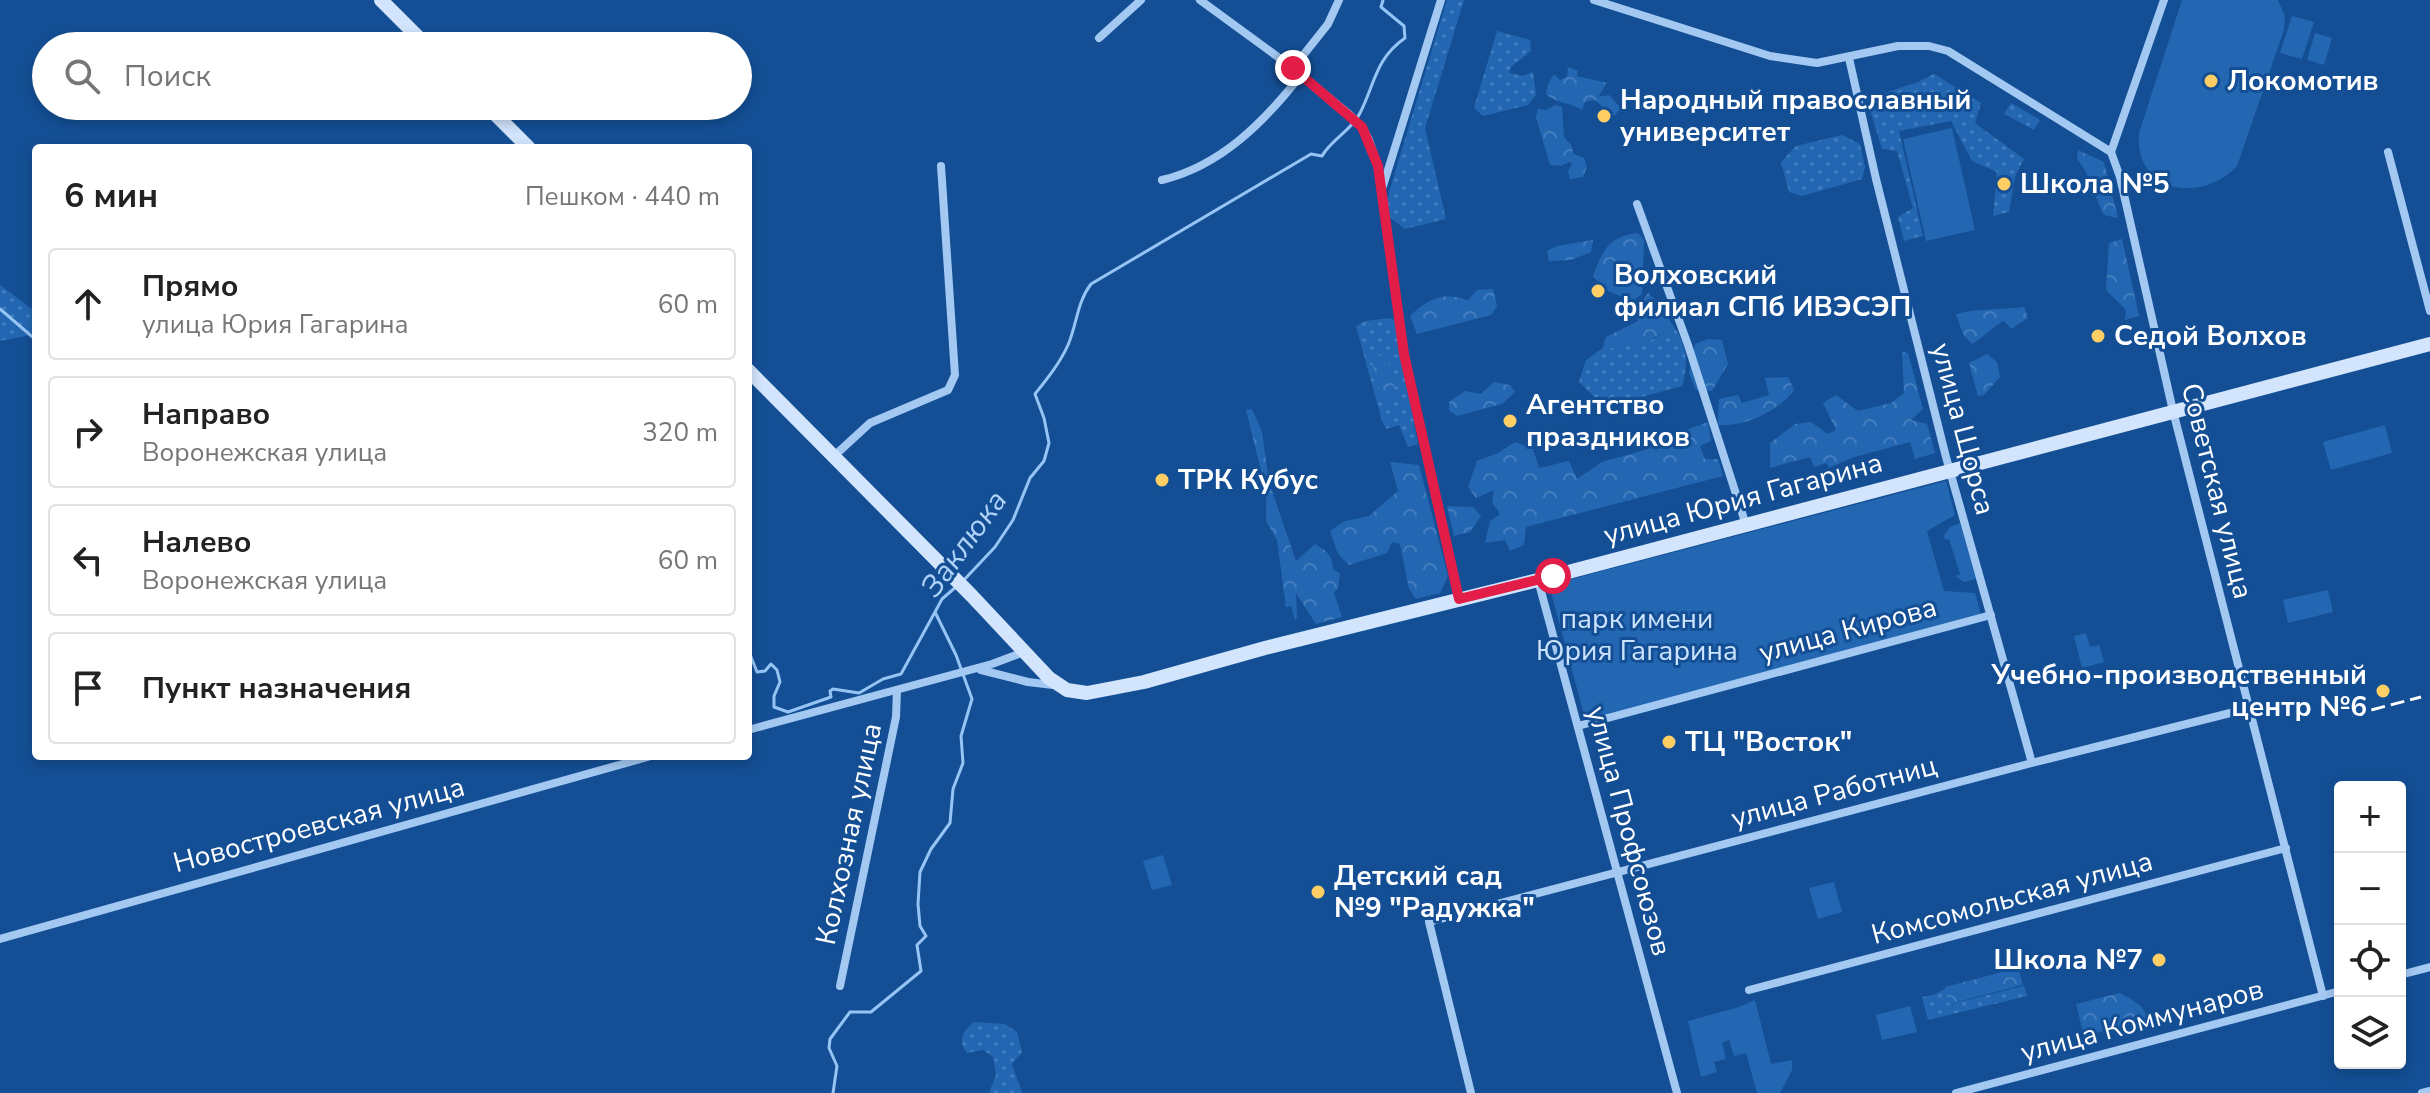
<!DOCTYPE html>
<html lang="ru">
<head>
<meta charset="utf-8">
<style>
	:root { --surface:#fff; --page:#f6f6f6; --text:#222; --muted:#767676; --line:#e0e0e0 }
	body { margin:0; font-family:"Nunito Sans",sans-serif; background:var(--page); color:var(--text) }
	.controls { position:absolute; right:24px; bottom:24px; display:grid; overflow:hidden; border-radius:8px; box-shadow:0 4px 12px #0003 }
	.controls button { width:72px; height:72px; display:grid; place-items:center; padding:0; border:0; border-bottom:2px solid var(--line); background:var(--surface); color:var(--text); font:40px sans-serif }
	.stop { position:absolute; width:24px; height:24px; margin:-18px; border:6px solid #e11d48; border-radius:50%; background:#fff }
	.stop.end { background:#e11d48; border-color:#fff; box-shadow:0 2px 8px #0008 }
	.list { margin:0; padding:0; list-style:none }
	h2 { display:flex; justify-content:space-between; align-items:center; height:104px; margin:0; padding:0 32px; font-size:34px }
	h2 small { font-size:26px; font-weight:400; color:var(--muted) }
	.list li { display:grid; grid-template-columns:52px 1fr auto; gap:24px; align-items:center; box-sizing:border-box; height:112px; margin:0 16px 16px; padding:0 16px; border:2px solid var(--line); border-radius:8px }
	.list b { display:block; font-size:30px; white-space:nowrap }
	.list p { margin:0; font-size:26px; white-space:nowrap; color:var(--muted) }
	.list em { font-size:26px; font-style:normal; color:var(--muted) }
	.icon { flex:none; width:44px; height:44px; fill:none; stroke:currentColor; stroke-width:2; stroke-linecap:round; stroke-linejoin:round }
	.map { position:relative; flex:none; width:2430px; height:1093px; overflow:hidden }
	.search { position:absolute; background:var(--surface); box-shadow:0 4px 12px #0003; left:32px; top:32px; width:720px; height:88px; display:flex; align-items:center; gap:20px; box-sizing:border-box; padding:0 28px; border-radius:44px; color:var(--muted); font-size:30px }
	.panel { position:absolute; background:var(--surface); box-shadow:0 4px 12px #0003; left:32px; top:144px; width:720px; height:616px; border-radius:8px }
	.map>svg:first-child { display:block }
</style>
</head>
<body>
<div class="map">
<svg width="2430" height="1093" viewBox="0 0 2430 1093">
	<defs>
		<pattern id="grass-dots" width="8" height="8" patternUnits="userSpaceOnUse" patternTransform="scale(2)"><rect width="8" height="8" fill="#2367b2"/><path d="M2 2h.1M6 6h.1" fill="none" stroke="#447ebe" stroke-width="1.8" stroke-linecap="round"/></pattern>
		<pattern id="forest-crowns" width="20" height="18" patternUnits="userSpaceOnUse" patternTransform="scale(2)"><rect width="20" height="18" fill="#2367b2"/><path d="M2 6a3 3 0 1 1 6 0M12 15a3 3 0 1 1 6 0" fill="none" stroke="#447ebe"/></pattern>
	</defs>
	<rect width="100%" height="100%" fill="#144f95"/>
	<path fill="url(#grass-dots)" d="M1447,0H1464L1425,128L1446,219L1405,229L1388,216L1387,199Z
		M1497,31L1530,40L1531,51L1511,67L1509,73L1523,76L1533,72L1536,95L1528,105L1483,116L1474,108Z
		M1934,74L1981,103L1975,123L2024,159L2015,176L2009,212L1993,216L1997,172L1972,161L1951,121L1899,131L1923,236L1904,241L1898,217L1913,208L1897,151L1882,149L1871,113L1879,95L1918,82Z
		M2011,103L2040,120L2034,130L2004,114Z
		M1842,135L1860,144L1865,167L1862,179L1802,196L1789,192L1781,162L1796,146Z
		M0,285L36,312V334L0,341Z
		M1391,318L1394,320L1418,444L1408,447L1399,425L1386,429L1382,421L1356,326L1365,321Z
		M1672,324C1687,344 1689,362 1682,386L1605,407L1579,382L1586,360C1591,357 1596,352 1602,349C1629,339 1650,351 1672,324Z
		M2024,986L2027,996L1928,1020L1922,997L1933,995L1947,988L1951,1004Z
		M974,1022L1005,1024L1017,1032L1022,1052L1012,1064L1022,1093H989L996,1075L993,1057L983,1050L967,1053C957,1040 963,1030 974,1022Z"/>
	<path fill="url(#forest-crowns)" d="M1568,67L1578,71L1577,76L1607,83L1598,97L1609,95L1621,108L1615,115H1606L1601,105L1595,100L1585,102L1582,110C1570,102 1556,104 1546,94L1548,84L1554,74L1560,80L1567,77Z
		M1555,105L1562,107L1564,137L1572,146L1573,154L1584,158L1587,167L1583,177L1570,179L1568,171L1572,164L1569,162L1561,166L1550,165L1536,117L1538,109L1546,110Z
		M2078,150L2104,162L2118,218L2104,215C2094,196 2091,175 2077,159Z
		M1638,233L1644,240L1642,294L1632,301L1608,291L1593,276C1603,250 1609,236 1638,233Z
		M2122,239L2139,316L2125,320L2126,310L2106,290L2109,243Z
		M1593,240L1591,252L1571,260L1549,261L1547,251L1557,246Z
		M1493,289L1497,306L1491,315L1417,334L1410,316C1429,298 1442,292 1468,300L1477,290Z
		M1648,293L1660,304L1672,324C1655,345 1628,346 1602,349L1606,337L1638,321L1635,312Z
		M2024,307L2028,318L2011,329L2004,321C1996,324 1982,338 1972,344L1963,334L1956,314C1979,308 2001,310 2024,307Z
		M1708,339L1722,340L1728,364L1712,391L1696,390L1689,373L1695,344Z
		M1902,352L1908,353L1923,409L1911,420L1927,424L1935,453L1915,459L1910,442L1851,458L1829,468L1827,463L1814,467L1810,457L1770,468V443L1795,424L1811,422L1828,434L1836,430L1823,403L1836,395L1858,411L1891,403L1904,393Z
		M1987,354L1997,362L2000,377L1984,395L1978,396L1969,363Z
		M1379,355L1388,359L1396,394L1393,405L1383,404L1372,362Z
		M1788,377L1794,390C1779,411 1744,427 1718,425L1719,399L1738,395L1742,403L1769,395L1765,378Z
		M1494,382L1510,385L1515,392L1502,404L1457,416L1449,410V402L1465,391L1481,394Z
		M1252,409L1262,432L1269,482L1296,561L1315,544C1327,551 1332,555 1333,569L1340,574L1338,588L1334,593L1342,617L1316,624L1296,593L1297,617L1295,620L1291,606L1286,607L1277,540L1266,521V491L1246,410Z
		M1708,422L1711,441L1700,446L1705,459H1718L1723,476L1526,527L1524,545L1510,551L1505,540L1485,543L1490,521L1500,514L1492,502L1494,490L1476,498L1468,487L1477,461L1498,453L1515,442L1533,449L1539,468L1569,461L1577,479L1602,462L1645,450L1667,437Z
		M1390,462L1419,465L1448,576L1440,593L1416,599L1409,589L1400,544L1392,542L1387,553L1349,565L1338,554L1330,531L1345,521L1369,516L1398,491Z
		M1447,506L1473,507L1481,516L1470,532L1454,536Z
		M2018,968L2023,985L1949,1004L1945,987Z
		M2120,993C2132,1000 2145,1005 2148,1020L2084,1036L2076,1004Z"/>
	<path fill="#2367b2" d="M2182,0H2278L2285,16L2284,30L2237,166C2202,204 2134,193 2139,133Z
		M2292,16L2314,22L2302,59L2280,53Z
		M2315,33L2332,38L2324,65L2307,60Z
		M1952,128L1975,230L1926,241L1903,139Z
		M2385,425L2392,453L2331,470L2323,442Z
		M1946,481L1955,515L1927,531L1944,591L1975,593L1981,615L1586,722L1549,585Z
		M1960,523L1976,579L1964,582L1955,576L1960,574L1949,539L1945,540L1944,535L1950,527Z
		M2328,590L2333,612L2288,623L2283,600Z
		M2086,633L2090,647L2099,645L2104,662L2082,668L2074,636Z
		M1163,855L1172,885L1152,890L1143,861Z
		M1834,882L1842,912L1818,919L1809,888Z
		M1755,1000L1771,1064L1792,1060V1070L1780,1093H1757L1746,1053L1734,1056L1729,1040L1722,1043L1726,1059L1714,1062L1717,1072L1701,1077L1688,1021L1739,1007Z
		M1910,1006L1917,1032L1882,1040L1876,1015Z"/>
	<g fill="none" stroke-linecap="round" stroke-linejoin="round">
		<path stroke="#95c4f5" stroke-width="3" d="M0,309L36,340
			M963,581L995,547L1013,520L1030,478L1044,461L1049,443L1044,418L1035,394C1047,379 1060,363 1068,345C1077,324 1077,302 1091,284L1311,154L1322,156C1332,139 1352,130 1360,113C1375,84 1375,59 1405,38L1404,26L1381,7L1383,0
			M748,649L757,672L765,671L771,664L777,670L780,682L774,696V707L788,712L831,697L830,691L833,689L859,693L883,679L901,674L935,612
			M833,1093L837,1066L829,1048L830,1039L850,1012H871L921,971L917,945L926,936L920,926L918,904L920,872L931,849L950,823L953,789L963,763L961,736L972,699L956,655L935,612L942,599L957,586"/>
		<path stroke="#a3c9f2" stroke-width="8" d="M1200,0L1293,68L1349,114L1362,127L1369,140L1378,166L1404,354L1459,599
			M1594,0L1770,56L1817,63L1898,46H1929L1948,51L2111,152
			M2164,0L2111,152L2120,177L2173,411L2323,996
			M1099,38L1141,0
			M1849,58L1876,179L1946,457L2032,763
			M1293,68L1328,24L1339,0
			M2388,152L2430,311
			M1162,180C1221,166 1265,121 1301,75
			M1383,186L1441,0
			M1637,204L1688,345L1746,525
			M833,457L870,423L948,390L955,375L941,166
			M1538,580L1677,1093
			M981,670L1028,682L1053,685
			M1578,726L1991,615
			M748,730L992,664L1024,652
			M0,939L651,756
			M2400,975L2430,967
			M840,986L896,717L897,690
			M1749,990L2286,848
			M1471,1093L1429,922L2032,763L2250,708
			M1956,1093L2340,991
			M2422,1093L2430,1091"/>
		<path stroke="#d2e5fc" stroke-width="14" d="M381,0L427,46
			M487,106L529,148
			M748,370L972,596L1049,678L1067,690L1087,693L1144,682L1265,648L1538,580L2430,344"/>
		<path stroke="#fff" stroke-width="3" stroke-dasharray="14 6" stroke-linecap="butt" d="M2352,715L2421,697"/>
	</g>
	<g fill="none" stroke-linecap="round" stroke-linejoin="round">
		<path stroke="#e11d48" stroke-width="10" d="M1293,68L1362,127L1378,166L1404,354L1459,599L1553,576"/>
	</g>
	<g fill="#ffce64" stroke="#144f95" stroke-width="3">
		<circle cx="2211" cy="81" r="8"/>
		<circle cx="1604" cy="116" r="8"/>
		<circle cx="2004" cy="184" r="8"/>
		<circle cx="1598" cy="291" r="8"/>
		<circle cx="2098" cy="336" r="8"/>
		<circle cx="1510" cy="421" r="8"/>
		<circle cx="1162" cy="480" r="8"/>
		<circle cx="2383" cy="691" r="8"/>
		<circle cx="1669" cy="742" r="8"/>
		<circle cx="1318" cy="892" r="8"/>
		<circle cx="2159" cy="960" r="8"/>
	</g>
	<g text-anchor="middle" dominant-baseline="central" stroke-width="6" stroke-linejoin="round" paint-order="stroke">
		<g font-size="28" font-weight="bold" fill="#fff" stroke="#144f95" text-anchor="start">
			<text x="2227" y="81">Локомотив</text>
			<text x="1620" y="100">Народный православный<tspan x="1620" dy="32">университет</tspan></text>
			<text x="2020" y="184">Школа №5</text>
			<text x="1614" y="275">Волховский<tspan x="1614" dy="32">филиал СПб ИВЭСЭП</tspan></text>
			<text x="2114" y="336">Седой Волхов</text>
			<text x="1526" y="405">Агентство<tspan x="1526" dy="32">праздников</tspan></text>
			<text x="1178" y="480">ТРК Кубус</text>
			<text x="2367" y="675" text-anchor="end">Учебно-производственный<tspan x="2367" dy="32">центр №6</tspan></text>
			<text x="1685" y="742">ТЦ "Восток"</text>
			<text x="1334" y="876">Детский cад<tspan x="1334" dy="32">№9 "Радужка"</tspan></text>
			<text x="2143" y="960" text-anchor="end">Школа №7</text>
		</g>
		<g font-size="28" fill="#fff" stroke="#144f95">
			<text transform="translate(1963 429) rotate(75)">улица Щорса</text>
			<text transform="translate(2217 491) rotate(76)">Советская улица</text>
			<text transform="translate(1743 499) rotate(-15)">улица Юрия Гагарина</text>
			<text transform="translate(1848 630) rotate(-15)">улица Кирова</text>
			<text transform="translate(1834 792) rotate(-15)">улица Работниц</text>
			<text transform="translate(319 825) rotate(-15)">Новостроевская улица</text>
			<text transform="translate(1629 831) rotate(75)">улица Профсоюзов</text>
			<text transform="translate(849 834) rotate(-78)">Колхозная улица</text>
			<text transform="translate(2012 898) rotate(-15)">Комсомольская улица</text>
			<text transform="translate(2142 1021) rotate(-15)">улица Коммунаров</text>
		</g>
		<g font-size="28" fill="#cbe3fd" stroke="#144f95">
			<text x="1637" y="619">парк имени<tspan x="1637" dy="32">Юрия Гагарина</tspan></text>
		</g>
		<g font-size="30" font-style="italic" fill="#afd3f9" stroke="#144f95">
			<text transform="translate(964 544) rotate(-54)">Заклюка</text>
		</g>
	</g>
</svg>
<div class="controls">
<button>+</button>
<button>−</button>
<button><svg class="icon" aria-label="locate" viewBox="0 0 24 24"><circle cx="12" cy="12" r="6"/><path d="M12 2v4M12 18v4M2 12h4M18 12h4"/></svg></button>
<button><svg class="icon" aria-label="layers" viewBox="0 0 24 24"><path d="M12 4l9 5-9 5-9-5zM3 14l9 5 9-5"/></svg></button>
</div>
<div class="stop" style="left:1553px;top:576px"></div>
<div class="stop end" style="left:1293px;top:68px"></div>
<div class="search"><svg class="icon" aria-label="search" viewBox="0 0 24 24"><circle cx="10" cy="10" r="6"/><path d="M15 15l6 6"/></svg>Поиск</div>
<section class="panel">
<h2>6 мин<small>Пешком · 440 m</small></h2>
<ul class="list">
<li><svg class="icon" aria-label="ahead" viewBox="0 0 24 24"><path d="M12 20V5M6 11l6-6 6 6"/></svg><div><b>Прямо</b><p>улица Юрия Гагарина</p></div><em>60 m</em></li>
<li><svg class="icon" aria-label="right" viewBox="0 0 24 24"><path d="M7 20v-9h11M14 6l5 5-5 5"/></svg><div><b>Направо</b><p>Воронежская улица</p></div><em>320 m</em></li>
<li><svg class="icon" aria-label="left" viewBox="0 0 24 24"><path d="M17 20v-9H6M10 6l-5 5 5 5"/></svg><div><b>Налево</b><p>Воронежская улица</p></div><em>60 m</em></li>
<li><svg class="icon" aria-label="arrive" viewBox="0 0 24 24"><path d="M6 21V4h12l-3 4 3 4H6"/></svg><div><b>Пункт назначения</b></div></li>
</ul>
</section>
</div>
</body>
</html>
